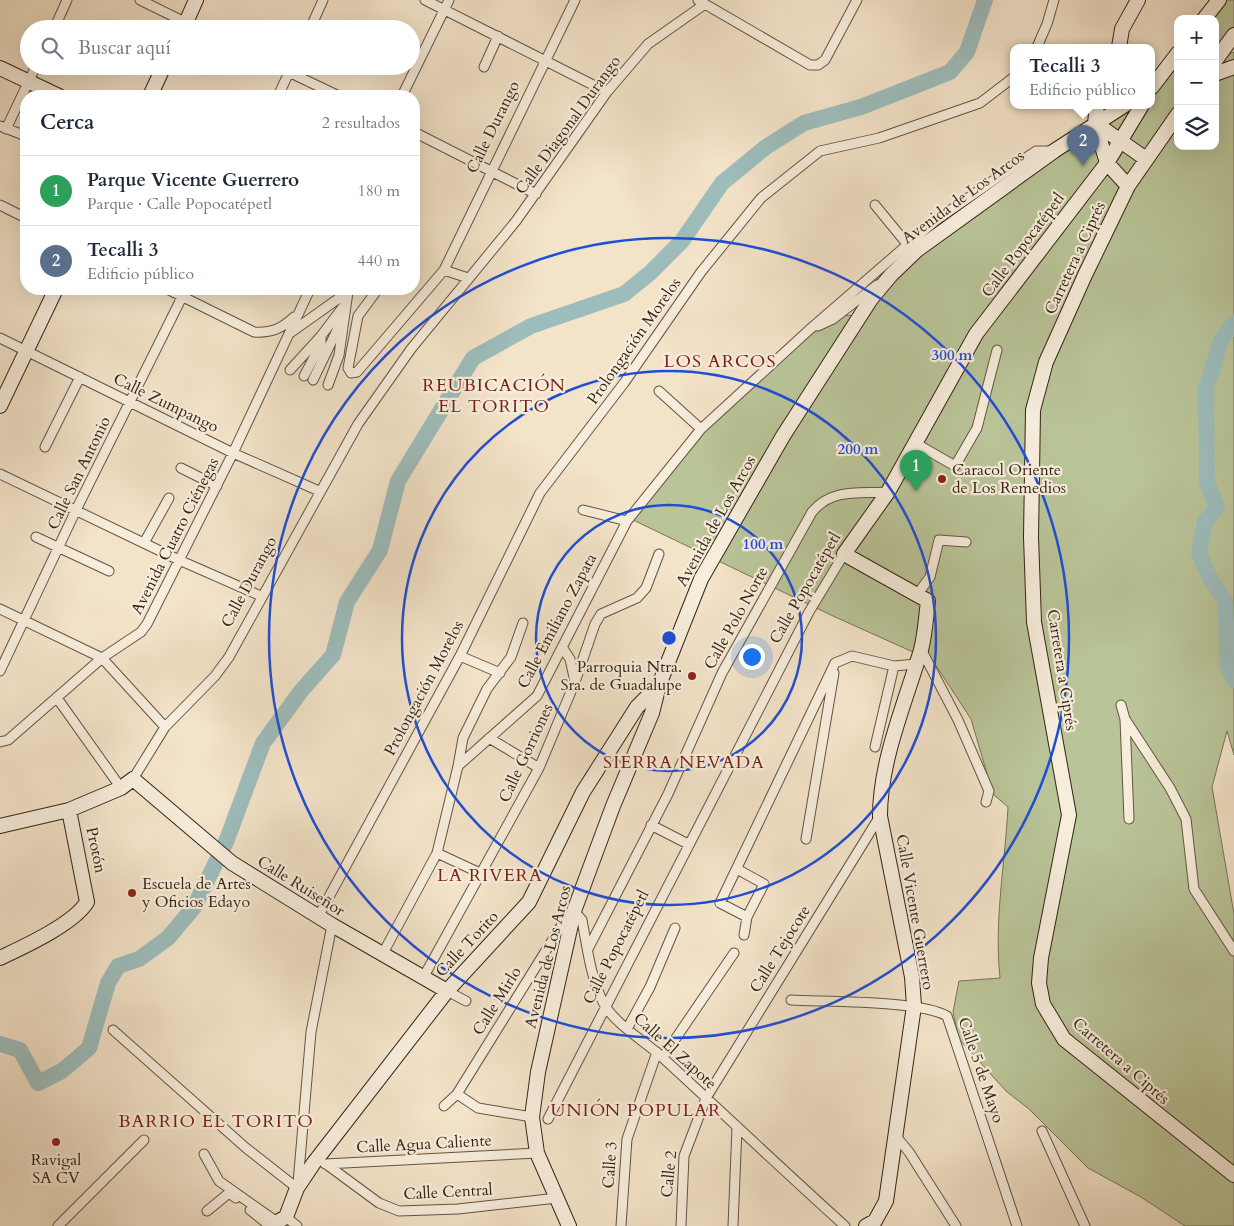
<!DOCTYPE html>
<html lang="es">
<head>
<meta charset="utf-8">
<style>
	:root { --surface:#fff; --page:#f2f2f3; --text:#1f2937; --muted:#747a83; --line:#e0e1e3; --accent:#2563eb }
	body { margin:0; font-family:Cardo,serif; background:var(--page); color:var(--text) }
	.controls { position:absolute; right:15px; top:15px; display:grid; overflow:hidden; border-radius:10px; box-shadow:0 5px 20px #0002 }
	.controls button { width:45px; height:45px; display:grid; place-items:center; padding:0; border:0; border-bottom:1px solid var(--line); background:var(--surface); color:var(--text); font:25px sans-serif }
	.you { position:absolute; left:751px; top:656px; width:18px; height:18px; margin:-12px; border:4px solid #fff; border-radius:50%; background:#1a73e8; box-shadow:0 0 0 8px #1a73e833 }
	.badge { display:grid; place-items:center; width:32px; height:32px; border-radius:50%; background:var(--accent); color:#fff; font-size:16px; font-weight:700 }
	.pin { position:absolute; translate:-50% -41px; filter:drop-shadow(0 1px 2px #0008) }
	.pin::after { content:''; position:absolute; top:26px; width:18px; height:15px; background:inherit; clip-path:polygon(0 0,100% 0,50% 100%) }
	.popup { position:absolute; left:1010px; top:44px; width:145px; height:65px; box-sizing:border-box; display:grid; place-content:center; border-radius:10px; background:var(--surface); filter:drop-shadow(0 1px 4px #0005); font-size:16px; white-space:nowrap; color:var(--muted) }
	.popup b { font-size:19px; color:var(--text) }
	.popup::after { content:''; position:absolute; left:50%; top:100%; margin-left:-10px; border:10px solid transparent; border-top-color:var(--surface) }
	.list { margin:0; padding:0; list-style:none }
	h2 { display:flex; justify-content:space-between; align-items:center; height:65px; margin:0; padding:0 20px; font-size:21px }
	h2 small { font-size:16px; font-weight:400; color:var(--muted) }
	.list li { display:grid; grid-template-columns:32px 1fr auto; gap:15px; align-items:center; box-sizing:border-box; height:70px; padding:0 20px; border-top:1px solid var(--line) }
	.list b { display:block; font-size:19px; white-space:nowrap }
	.list p { margin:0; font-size:16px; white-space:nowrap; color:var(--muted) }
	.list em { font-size:16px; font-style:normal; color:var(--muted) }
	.icon { flex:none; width:28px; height:28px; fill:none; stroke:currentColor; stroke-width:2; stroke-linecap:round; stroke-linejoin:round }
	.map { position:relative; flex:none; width:1234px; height:1226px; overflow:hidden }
	.search { position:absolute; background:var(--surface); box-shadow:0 5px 20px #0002; left:20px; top:20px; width:400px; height:55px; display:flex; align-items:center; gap:12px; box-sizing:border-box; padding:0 18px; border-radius:28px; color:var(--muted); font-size:19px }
	.panel { position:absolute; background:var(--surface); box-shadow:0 5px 20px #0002; left:20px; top:90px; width:400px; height:205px; border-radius:20px }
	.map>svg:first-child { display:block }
</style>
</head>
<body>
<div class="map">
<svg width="1234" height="1226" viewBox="0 0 1234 1226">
	<rect width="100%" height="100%" fill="#f3e3c9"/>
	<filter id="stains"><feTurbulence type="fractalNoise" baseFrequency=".004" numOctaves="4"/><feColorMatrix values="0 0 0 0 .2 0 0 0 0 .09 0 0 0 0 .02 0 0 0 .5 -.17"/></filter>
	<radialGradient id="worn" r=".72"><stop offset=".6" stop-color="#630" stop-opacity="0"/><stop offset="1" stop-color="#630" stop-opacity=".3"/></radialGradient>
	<path fill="#b9c498" stroke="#767456" d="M1226,0H1234V29L1215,54V19H1212Z
		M1234,52V755L1227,731L1212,787L1234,914V1226H1185L1141,1197L1088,1168L1029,1109L1006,1091L959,1039L953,1012L959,981L1000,978C994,919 1005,865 1008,807L993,794L971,719L933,661L833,616L631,519L746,383L827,316L863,315L880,291L932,242L1122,113L1138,105H1152V98L1178,65V146H1215V59Z"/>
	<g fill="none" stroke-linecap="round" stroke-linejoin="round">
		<path stroke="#9dbdbc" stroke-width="16" d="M1234,323L1221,340L1206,389L1207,482L1217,507L1205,522L1199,553L1210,578L1225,600L1228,667L1234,680
			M0,1044L20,1050L38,1083L62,1071L89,1048L108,983L118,966L139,959L168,938L194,907L226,842L263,743L301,691L333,655L347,602L380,550L398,481L473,358L531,326L624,294L650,273L682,241L722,183L766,147L804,123L861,107L950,72L967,52L985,0"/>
		<g stroke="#645441" stroke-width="11">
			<path id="street" d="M140,0L199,29
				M425,0L607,92
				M698,0L810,65H818L825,60L857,0
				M54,29L67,0
				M310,29L323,0
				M1037,47L1047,24L1054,0
				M276,66L339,96
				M484,67L498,36
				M278,96L292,66
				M402,96L449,0
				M0,126L26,136
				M6,129L36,66
				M414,132L536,194
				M0,205L26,218
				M875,205L907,244
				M444,270L468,278
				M167,289L254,332C272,333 281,329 294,317
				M378,289L358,316L348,368L351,373L357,372L444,270L575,0
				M818,326L833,319L877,285
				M290,333L349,291
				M0,338L233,453L319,491
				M290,370L321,336L346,303
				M304,376L321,344V336
				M313,380L341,322
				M328,385L339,355L348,292
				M659,391L701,429
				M915,443L955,466L977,428L997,350
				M45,447L80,377
				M181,468L217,486
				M0,474L179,560L261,596
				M583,510L627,521
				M36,537L109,571
				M144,543L169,498
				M917,595L930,577L939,540L966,542
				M0,609L102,658L165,727
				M562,647L570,659L575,682
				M921,649L958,720L989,791L986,802
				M460,656L500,673
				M0,671L76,510L186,289
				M57,698L121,788
				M1121,705L1125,719L1170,788L1186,819L1194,889L1234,951
				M1125,719L1129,819
				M489,738L539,768
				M0,742L8,740L102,658L141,632L147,624L233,453L310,289
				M875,747L894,666
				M458,766L463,738L487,689L511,657L523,623
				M133,779L165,727L215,676L229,657L358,424L411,349L516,221L607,92L648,44L705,4
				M651,825L688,844
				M806,839L834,673
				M437,853L482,874
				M737,869L764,884L747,917L744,935
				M318,917L460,656L540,493L624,383L701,272L761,198L820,151L879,138L980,103L1014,77
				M747,917L720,903L835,663L852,656L894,666L916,664
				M588,949L668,794L722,673L812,512C832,488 858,494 888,492
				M382,955L437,853L458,766L537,696L627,521L701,429L809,330L936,220L1036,151H1053
				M423,978L539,768L575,682L595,624L601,614L637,598L646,588L659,554
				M447,991L466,1001
				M791,1000C826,1002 920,1000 947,1016L1017,1226
				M627,1029L650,987L675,928
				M113,1030L246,1148L297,1188
				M663,1057L734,953
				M457,1094L478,1108L532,1117
				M444,1106L457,1094L563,923L574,911L582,920C587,947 591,980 604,1004C617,1026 645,1041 663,1058C724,1114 784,1171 845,1226
				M548,1119L809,612L844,554
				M1042,1131L1085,1226
				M894,1134L909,1152L956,1226
				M204,1154L219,1181L277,1222
				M325,1164L537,1153
				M326,1164L379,1203L399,1211L458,1209L557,1198
				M298,1183L311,1032L332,925
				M250,1210L270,1226
				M207,1211L229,1193L236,1198
				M286,1217L297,1226
				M58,1226L144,1140
				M621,1226L627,1139L657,1052
				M681,1226L684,1156L706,1098L880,816
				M733,1226L737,1128"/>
		</g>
		<g stroke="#342414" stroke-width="16">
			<path id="secondary" d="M1204,19L1219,0
				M183,29L196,0
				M1119,47L1122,29L1138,0
				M1215,61L1234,35
				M0,68L59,96
				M1215,74L1234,67
				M1152,87L1178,53
				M150,96L164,66
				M1097,105L1095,123L1107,163L1128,186
				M1178,114L1128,186L1085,275L1046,362L1033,410L1031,537L1034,622L1069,815L1041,958L1039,983L1043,1004L1064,1039L1234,1175
				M1095,123L1146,159
				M0,406L56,289
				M0,826L69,810L121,788L133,779L232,863L332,925L447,991
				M0,958C23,947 74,924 87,902L69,810
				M270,1226L286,1217L297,1188L313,1164L447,991L529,902L583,792L637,707L658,686
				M569,1226L537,1153L532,1117L538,1072L574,911L613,806L652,713L659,685L701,579L783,436L871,299L891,275L917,250L1054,151L1125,105
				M866,1226L875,1221L886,1201L914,1006L912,977L880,816C880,761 905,703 921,650C925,635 926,617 928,601L844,554L888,492L976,334L1107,163L1142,105"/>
		</g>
		<use href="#street" stroke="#f7eddc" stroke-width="9"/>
		<use href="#secondary" stroke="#f7eddc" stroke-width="14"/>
	</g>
	<g fill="none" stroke="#1d4ed8" stroke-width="2.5">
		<circle cx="669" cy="638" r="133"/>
		<circle cx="669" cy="638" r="267"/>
		<circle cx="669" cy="638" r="400"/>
	</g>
	<g fill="#8f2418" stroke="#f7eddc" stroke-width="2">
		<circle cx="942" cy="479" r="5"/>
		<circle cx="692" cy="676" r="5"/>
		<circle cx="132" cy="893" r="5"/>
		<circle cx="56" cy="1142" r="5"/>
	</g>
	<g text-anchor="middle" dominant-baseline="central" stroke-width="4.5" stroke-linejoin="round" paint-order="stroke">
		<g font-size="16" fill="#342414" stroke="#f7eddc">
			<text transform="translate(568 125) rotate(-54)">Calle Diagonal Durango</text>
			<text transform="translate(493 127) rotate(-64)">Calle Durango</text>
			<text transform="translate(963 197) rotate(-36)">Avenida de Los Arcos</text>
			<text transform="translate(1023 245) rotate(-53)">Calle Popocatépetl</text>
			<text transform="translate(1075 258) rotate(-65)">Carretera a Ciprés</text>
			<text transform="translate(634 341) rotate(-55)">Prolongación Morelos</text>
			<text transform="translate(166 403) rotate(26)">Calle Zumpango</text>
			<text transform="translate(79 473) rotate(-64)">Calle San Antonio</text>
			<text transform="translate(716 521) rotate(-61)">Avenida de Los Arcos</text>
			<text transform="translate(175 536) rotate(-63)">Avenida Cuatro Ciénegas</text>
			<text transform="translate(249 582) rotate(-62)">Calle Durango</text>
			<text transform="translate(805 588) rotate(-60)">Calle Popocatépetl</text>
			<text transform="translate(736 618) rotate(-61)">Calle Polo Norte</text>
			<text transform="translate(557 621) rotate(-62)">Calle Emiliano Zapata</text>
			<text transform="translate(1062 670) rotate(81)">Carretera a Ciprés</text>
			<text transform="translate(424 688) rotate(-62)">Prolongación Morelos</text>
			<text transform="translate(526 753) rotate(-65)">Calle Gorriones</text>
			<text transform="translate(96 850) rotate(78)">Protón</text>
			<text transform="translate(301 886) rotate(32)">Calle Ruiseñor</text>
			<text transform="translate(915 912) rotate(80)">Calle Vicente Guerrero</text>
			<text transform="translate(467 944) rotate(-47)">Calle Torito</text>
			<text transform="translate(616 947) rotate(-63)">Calle Popocatépetl</text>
			<text transform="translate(780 949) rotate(-58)">Calle Tejocote</text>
			<text transform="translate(548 957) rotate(-76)">Avenida de Los Arcos</text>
			<text transform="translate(497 1001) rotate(-58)">Calle Mirlo</text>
			<text transform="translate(675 1051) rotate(42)">Calle El Zapote</text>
			<text transform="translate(1121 1061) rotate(41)">Carretera a Ciprés</text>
			<text transform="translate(981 1070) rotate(71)">Calle 5 de Mayo</text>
			<text transform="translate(424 1144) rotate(-3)">Calle Agua Caliente</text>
			<text transform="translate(610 1165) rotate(-86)">Calle 3</text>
			<text transform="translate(669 1174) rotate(-84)">Calle 2</text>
			<text transform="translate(448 1192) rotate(-3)">Calle Central</text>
		</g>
		<g font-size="16" fill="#342414" stroke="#f7eddc" text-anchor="start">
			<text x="952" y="470">Caracol Oriente<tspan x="952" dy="18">de Los Remedios</tspan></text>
			<text x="682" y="667" text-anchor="end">Parroquia Ntra.<tspan x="682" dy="18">Sra. de Guadalupe</tspan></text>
			<text x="142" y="884">Escuela de Artes<tspan x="142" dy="18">y Oficios Edayo</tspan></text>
			<text x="56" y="1160" text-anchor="middle">Ravigal<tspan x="56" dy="18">SA CV</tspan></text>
		</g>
		<g font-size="18" letter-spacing="1" fill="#7a1f14" stroke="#f7eddc">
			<text x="720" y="361">LOS ARCOS</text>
			<text x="494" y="385">REUBICACIÓN<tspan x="494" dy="21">EL TORITO</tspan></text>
			<text x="684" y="762">SIERRA NEVADA</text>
			<text x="490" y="875">LA RIVERA</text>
			<text x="636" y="1110">UNIÓN POPULAR</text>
			<text x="216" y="1121">BARRIO EL TORITO</text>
		</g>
	</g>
	<circle cx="669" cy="638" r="8" fill="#1d4ed8" stroke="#f7eddc" stroke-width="2.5"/>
	<g font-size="15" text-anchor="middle" font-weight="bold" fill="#1d4ed8" stroke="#f7eddc" stroke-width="4.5" stroke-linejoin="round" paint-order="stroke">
		<text x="952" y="360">300 m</text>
		<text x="858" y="454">200 m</text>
		<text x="763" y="549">100 m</text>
	</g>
	<rect width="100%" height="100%" filter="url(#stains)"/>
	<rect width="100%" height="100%" fill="url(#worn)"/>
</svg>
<div class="controls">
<button>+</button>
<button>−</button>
<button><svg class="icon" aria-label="layers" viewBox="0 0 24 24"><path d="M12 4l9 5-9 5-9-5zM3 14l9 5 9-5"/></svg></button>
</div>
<div class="you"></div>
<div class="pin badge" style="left:916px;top:491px;background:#2e9e5b">1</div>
<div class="pin badge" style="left:1083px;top:166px;background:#5c6f8a">2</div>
<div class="popup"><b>Tecalli 3</b>Edificio público</div>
<div class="search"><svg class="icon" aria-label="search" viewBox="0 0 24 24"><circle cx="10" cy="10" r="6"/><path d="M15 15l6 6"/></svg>Buscar aquí</div>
<section class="panel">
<h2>Cerca<small>2 resultados</small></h2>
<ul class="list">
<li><span class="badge" style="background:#2e9e5b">1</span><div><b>Parque Vicente Guerrero</b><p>Parque · Calle Popocatépetl</p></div><em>180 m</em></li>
<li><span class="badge" style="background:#5c6f8a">2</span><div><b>Tecalli 3</b><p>Edificio público</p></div><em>440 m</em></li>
</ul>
</section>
</div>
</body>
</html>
